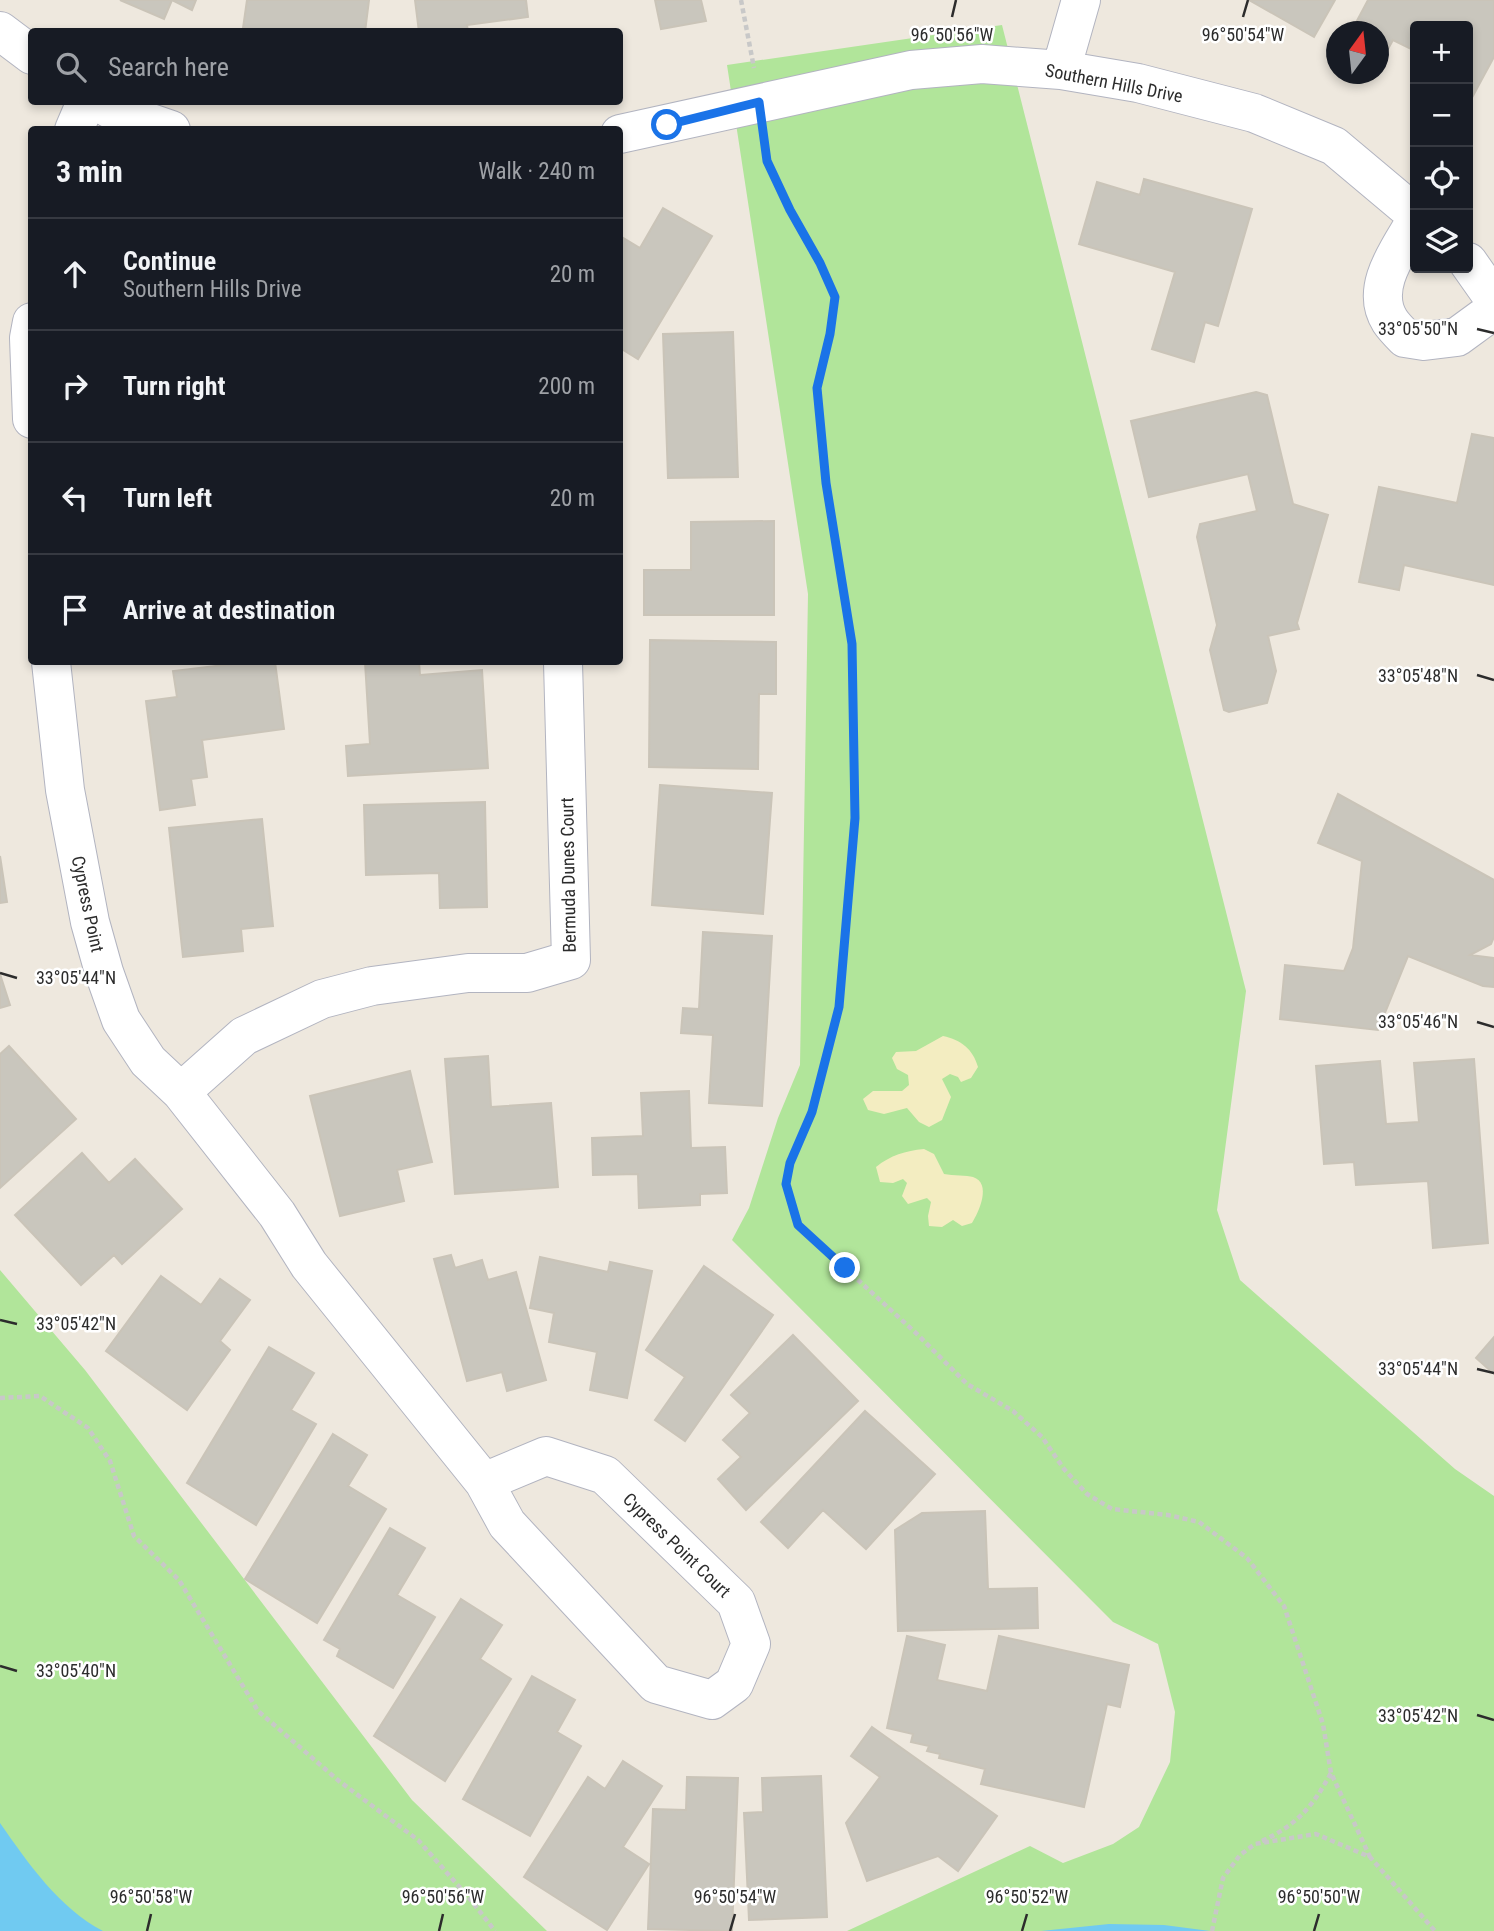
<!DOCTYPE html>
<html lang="en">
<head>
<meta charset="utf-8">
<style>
	:root { --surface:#171b24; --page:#242831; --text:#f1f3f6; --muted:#9ea1a6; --line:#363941 }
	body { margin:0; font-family:"Roboto Condensed",sans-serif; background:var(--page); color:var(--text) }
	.controls { position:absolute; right:21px; top:21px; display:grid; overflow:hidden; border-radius:7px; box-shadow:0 4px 10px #0003 }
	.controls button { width:63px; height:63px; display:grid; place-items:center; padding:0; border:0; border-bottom:2px solid var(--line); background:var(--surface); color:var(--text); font:35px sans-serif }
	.compass { position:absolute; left:1326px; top:21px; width:63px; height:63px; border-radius:50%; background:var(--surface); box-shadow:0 4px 10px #0003; rotate:15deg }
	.stop { position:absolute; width:21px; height:21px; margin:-16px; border:5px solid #1a73e8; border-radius:50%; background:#fff }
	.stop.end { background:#1a73e8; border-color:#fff; box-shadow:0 2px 7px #0008 }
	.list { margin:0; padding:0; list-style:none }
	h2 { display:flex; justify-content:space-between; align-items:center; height:91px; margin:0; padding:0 28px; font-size:30px }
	h2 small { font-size:23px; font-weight:400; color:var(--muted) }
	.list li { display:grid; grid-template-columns:46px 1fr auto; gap:21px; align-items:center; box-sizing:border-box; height:112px; padding:0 28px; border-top:2px solid var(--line) }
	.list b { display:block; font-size:26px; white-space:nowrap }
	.list p { margin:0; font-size:23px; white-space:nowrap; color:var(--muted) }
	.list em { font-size:23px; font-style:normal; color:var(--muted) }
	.icon { flex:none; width:38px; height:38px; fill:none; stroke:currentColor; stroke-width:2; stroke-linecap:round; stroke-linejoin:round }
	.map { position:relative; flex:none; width:1494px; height:1931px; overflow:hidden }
	.search { position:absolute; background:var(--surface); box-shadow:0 4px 10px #0003; left:28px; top:28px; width:595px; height:77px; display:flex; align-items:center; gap:18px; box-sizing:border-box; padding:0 24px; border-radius:7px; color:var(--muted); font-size:26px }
	.panel { position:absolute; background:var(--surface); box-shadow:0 4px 10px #0003; left:28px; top:126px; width:595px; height:539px; border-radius:7px }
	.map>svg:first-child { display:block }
</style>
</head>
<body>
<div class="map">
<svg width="1494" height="1931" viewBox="0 0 1494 1931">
	<rect width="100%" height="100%" fill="#eee8de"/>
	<path fill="#b1e59a" d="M1002,25L1246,991L1217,1210L1240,1280L1455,1469L1494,1496V1931H847L1030,1846L1063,1863L1113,1844L1139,1827L1170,1762L1175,1712L1158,1644L1113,1622L732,1240L749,1208L778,1118L800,1065L808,594L727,65Z
		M0,1270L85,1370L412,1800L547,1931H0Z"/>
	<path fill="#f3edc1" d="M943,1036C961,1040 973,1049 978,1067L971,1078L961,1082L958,1077L950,1074L942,1079L951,1097L942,1120L929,1127L919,1122L907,1108L884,1114L868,1110L863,1099L873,1091H902L909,1085L908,1075L897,1069L892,1058L896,1052L916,1051Z
		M924,1149L934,1154L944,1174C953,1176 967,1175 973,1177C992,1183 979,1212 972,1223L962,1226L953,1220L942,1227L929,1226L928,1216L931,1202L927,1198L908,1204L902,1196L907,1183L903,1179L893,1183L880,1182L876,1167C891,1155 905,1151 924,1149Z"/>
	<path fill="#70caf1" d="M0,1823C28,1863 59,1908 103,1931H0Z
		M1109,1924L1164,1925L1210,1931H1041Z"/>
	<path fill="#c9c6bd" stroke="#cac4b8" stroke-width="2" d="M120,0H196L192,10L172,0L164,19Z
		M247,0H369L365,32H252V29L243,28Z
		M415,0H526L528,17L467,25L468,32H419Z
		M655,0H701L706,21L661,29Z
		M1249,0H1335L1314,37Z
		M1368,0H1494V57L1468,105V26H1415V51L1393,40L1378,67V32H1351Z
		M1144,179L1252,209L1218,326L1205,322L1194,362L1152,349L1175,272L1079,244L1097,182L1140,195Z
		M663,208L712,236L638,359L620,348V236L640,248Z
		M733,332L738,477L668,478L663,334Z
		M1256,392L1267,395L1293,504L1328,515L1297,623L1299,629L1268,636L1276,671L1267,703L1229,712L1224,710L1210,650L1217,625L1197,537L1200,524L1257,511L1248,474L1149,497L1131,421Z
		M1472,434L1494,438V585L1404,565L1399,590L1359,582L1379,487L1457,503Z
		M774,521V615H644V570H691V522Z
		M650,640L776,642V694H759L758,769L649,767Z
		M249,662H275L284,729L202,740L207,777L191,779L195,805L160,810L146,701L177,697L173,671Z
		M365,662H419L420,675L482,670L488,768L348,776L346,746L370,744Z
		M660,785L772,793L763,914L652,905Z
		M1338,794L1494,880V937L1491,944L1470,955L1494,958V987L1483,986L1408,956L1378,1030L1280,1019L1285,965L1344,971L1353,948L1362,861L1318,843Z
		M485,802L487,907L440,908L439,873L366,875L364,805Z
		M262,819L273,926L241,929L243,951L183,957L169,828Z
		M0,856L7,902L0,903Z
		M703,932L772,936L762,1106L709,1103L713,1035L681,1033L683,1008L699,1009Z
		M0,974L10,1005L0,1008Z
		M9,1046L76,1119L0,1188V1054Z
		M488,1056L491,1107L551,1103L558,1187L455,1194L445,1059Z
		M1474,1059L1488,1243L1433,1248L1428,1181L1356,1185L1354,1162L1324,1164L1316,1066L1380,1061L1386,1124L1419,1122L1414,1063Z
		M410,1071L432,1162L397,1170L404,1201L340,1216L310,1096Z
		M689,1091L691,1148L725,1147L727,1193L700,1194V1205L639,1208L638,1174L593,1175L592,1138L643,1136L641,1093Z
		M82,1153L109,1183L135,1159L182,1209L122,1264L114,1255L81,1285L15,1215Z
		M451,1255L455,1268L482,1260L488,1280L516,1272L546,1380L507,1391L502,1372L467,1381L434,1259Z
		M540,1257L608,1272L610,1262L652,1271L627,1398L590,1390L597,1352L549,1342L554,1313L530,1308Z
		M704,1266L773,1315L685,1441L655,1420L685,1377L646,1350Z
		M161,1276L201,1305L220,1279L250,1300L220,1341L230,1350L187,1410L106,1351Z
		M793,1335L858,1401L746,1510L718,1479L741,1457L723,1440L750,1413L731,1395Z
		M1494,1337V1374L1476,1358Z
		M269,1347L314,1373L291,1410L316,1424L256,1525L187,1483Z
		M865,1411L935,1474L866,1549L823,1510L788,1548L761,1522Z
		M333,1434L367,1455L348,1486L386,1509L317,1623L245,1579Z
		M985,1511L988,1589L1037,1588L1038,1628L898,1631L895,1530L922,1513Z
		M390,1528L425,1548L397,1595L435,1617L393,1688L337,1656L340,1649L324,1640Z
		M461,1599L502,1625L480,1659L511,1679L445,1781L374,1736Z
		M907,1636L945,1645L937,1680L987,1691L999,1636L1129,1665L1120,1707L1107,1704L1084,1807L981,1784L985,1769L939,1758L940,1754L927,1751L929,1746L911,1742L913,1734L887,1728Z
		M532,1676L575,1700L557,1732L581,1746L530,1836L463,1799Z
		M872,1727L997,1816L958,1871L938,1856L867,1881L846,1823L880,1777L851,1756Z
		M623,1761L662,1786L623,1847L649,1864L607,1930L524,1877L588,1777L605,1789Z
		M821,1776L827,1917L749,1920L744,1813L763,1812L762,1778Z
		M687,1777L738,1778L732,1931L648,1929L653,1809L686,1810Z"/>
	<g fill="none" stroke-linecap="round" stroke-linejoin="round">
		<g stroke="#b2b4c0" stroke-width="40">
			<path id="minor" d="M0,31L32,55
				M1061,70L1081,0
				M99,102L110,109L171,130
				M74,130L86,102
				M620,134L911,70L982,64L1061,70L1138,83L1254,113L1334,146L1415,214
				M1415,222C1399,250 1369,288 1390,321C1394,327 1400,333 1405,338L1424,341L1457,337L1494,310
				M1468,262L1494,299
				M32,322L29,338L32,419
				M51,662L65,790L90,922L104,972L121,1020L148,1061L181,1092L277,1214L309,1265L484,1482
				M181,1092L244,1036L322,999L372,986L468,973H527L571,960L563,662
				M546,1456L605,1475L736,1602L751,1644L734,1684L712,1700L656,1684L507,1524L484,1482Z"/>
		</g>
		<path stroke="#c8c8c8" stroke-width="4.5" stroke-dasharray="5 3.5" stroke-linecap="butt" d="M741,0L754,68
			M764,139L767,161L790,210L820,263L835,297L830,334L817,388L826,483L852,644L854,818L849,901L839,1007L812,1112L790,1163L786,1184L798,1225L917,1334L967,1384L1013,1411L1042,1437L1064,1469L1087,1494L1112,1509L1168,1515L1199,1522L1247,1558L1284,1606L1323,1724L1331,1773L1370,1857
			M0,1398L40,1396L88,1428L110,1461L134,1536L179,1580L258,1711L339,1781L418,1840L470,1899L495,1931
			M1262,1841C1297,1825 1313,1806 1331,1773
			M1212,1931L1223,1878L1240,1855L1255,1844L1316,1834L1370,1857L1435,1931"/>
		<use href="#minor" stroke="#fff" stroke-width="38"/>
	</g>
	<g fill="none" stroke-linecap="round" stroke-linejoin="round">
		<path stroke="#1a73e8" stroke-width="9" d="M667,125L759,102L767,161L790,210L820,263L835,297L830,334L817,388L826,483L852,644L855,818L839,1007L812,1112L790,1163L786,1184L798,1225L845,1268"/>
	</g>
	<path fill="none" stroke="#2c2c2c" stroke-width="2.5" d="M952,17L956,0M1243,17L1248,0M1477,329L1494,333M1477,675L1494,680M0,973L17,978M1477,1022L1494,1027M0,1320L17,1324M1477,1369L1494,1373M0,1666L17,1671M1477,1715L1494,1720M147,1931L151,1914M439,1931L443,1914M730,1931L735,1914M1022,1931L1027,1914M1314,1931L1319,1914"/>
	<g text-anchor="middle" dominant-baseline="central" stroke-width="5" stroke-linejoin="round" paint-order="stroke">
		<g font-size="18" fill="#2c2c2c" stroke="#fff">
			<text transform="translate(1114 83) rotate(11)">Southern Hills Drive</text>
			<text transform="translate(568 875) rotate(-91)">Bermuda Dunes Court</text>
			<text transform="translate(88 904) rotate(78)">Cypress Point</text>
			<text transform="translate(677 1545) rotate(44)">Cypress Point Court</text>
		</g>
	</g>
	<g font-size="18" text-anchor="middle" fill="#2c2c2c" stroke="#fff" stroke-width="5" stroke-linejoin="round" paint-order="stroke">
		<text x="952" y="41">96°50'56"W</text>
		<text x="1243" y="41">96°50'54"W</text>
		<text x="1418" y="335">33°05'50"N</text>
		<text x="1418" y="682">33°05'48"N</text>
		<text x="76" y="984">33°05'44"N</text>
		<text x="1418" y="1028">33°05'46"N</text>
		<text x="76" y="1330">33°05'42"N</text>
		<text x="1418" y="1375">33°05'44"N</text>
		<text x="76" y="1677">33°05'40"N</text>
		<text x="1418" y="1722">33°05'42"N</text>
		<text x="151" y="1903">96°50'58"W</text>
		<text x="443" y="1903">96°50'56"W</text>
		<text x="735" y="1903">96°50'54"W</text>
		<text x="1027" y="1903">96°50'52"W</text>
		<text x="1319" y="1903">96°50'50"W</text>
	</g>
</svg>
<div class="controls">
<button>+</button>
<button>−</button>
<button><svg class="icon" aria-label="locate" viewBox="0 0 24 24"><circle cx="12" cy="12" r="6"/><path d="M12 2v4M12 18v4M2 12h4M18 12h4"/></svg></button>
<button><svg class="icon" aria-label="layers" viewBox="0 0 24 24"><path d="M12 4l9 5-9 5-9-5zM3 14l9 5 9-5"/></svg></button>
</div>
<svg class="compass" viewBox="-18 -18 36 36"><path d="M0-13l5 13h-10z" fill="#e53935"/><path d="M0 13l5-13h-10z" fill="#9ea1a6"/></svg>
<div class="stop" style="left:667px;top:125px"></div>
<div class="stop end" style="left:845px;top:1268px"></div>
<div class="search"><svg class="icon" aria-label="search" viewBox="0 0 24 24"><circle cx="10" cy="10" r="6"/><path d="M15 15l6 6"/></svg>Search here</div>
<section class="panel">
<h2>3 min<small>Walk · 240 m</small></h2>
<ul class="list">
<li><svg class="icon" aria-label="ahead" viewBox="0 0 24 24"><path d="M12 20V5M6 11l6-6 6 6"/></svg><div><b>Continue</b><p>Southern Hills Drive</p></div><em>20 m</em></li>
<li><svg class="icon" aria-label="right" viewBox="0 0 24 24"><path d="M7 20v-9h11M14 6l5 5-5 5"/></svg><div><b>Turn right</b></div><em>200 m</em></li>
<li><svg class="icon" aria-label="left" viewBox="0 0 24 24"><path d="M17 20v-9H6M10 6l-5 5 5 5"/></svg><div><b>Turn left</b></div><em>20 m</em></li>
<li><svg class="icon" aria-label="arrive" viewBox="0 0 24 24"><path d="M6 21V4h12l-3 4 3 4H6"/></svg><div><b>Arrive at destination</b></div></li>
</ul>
</section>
</div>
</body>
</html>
